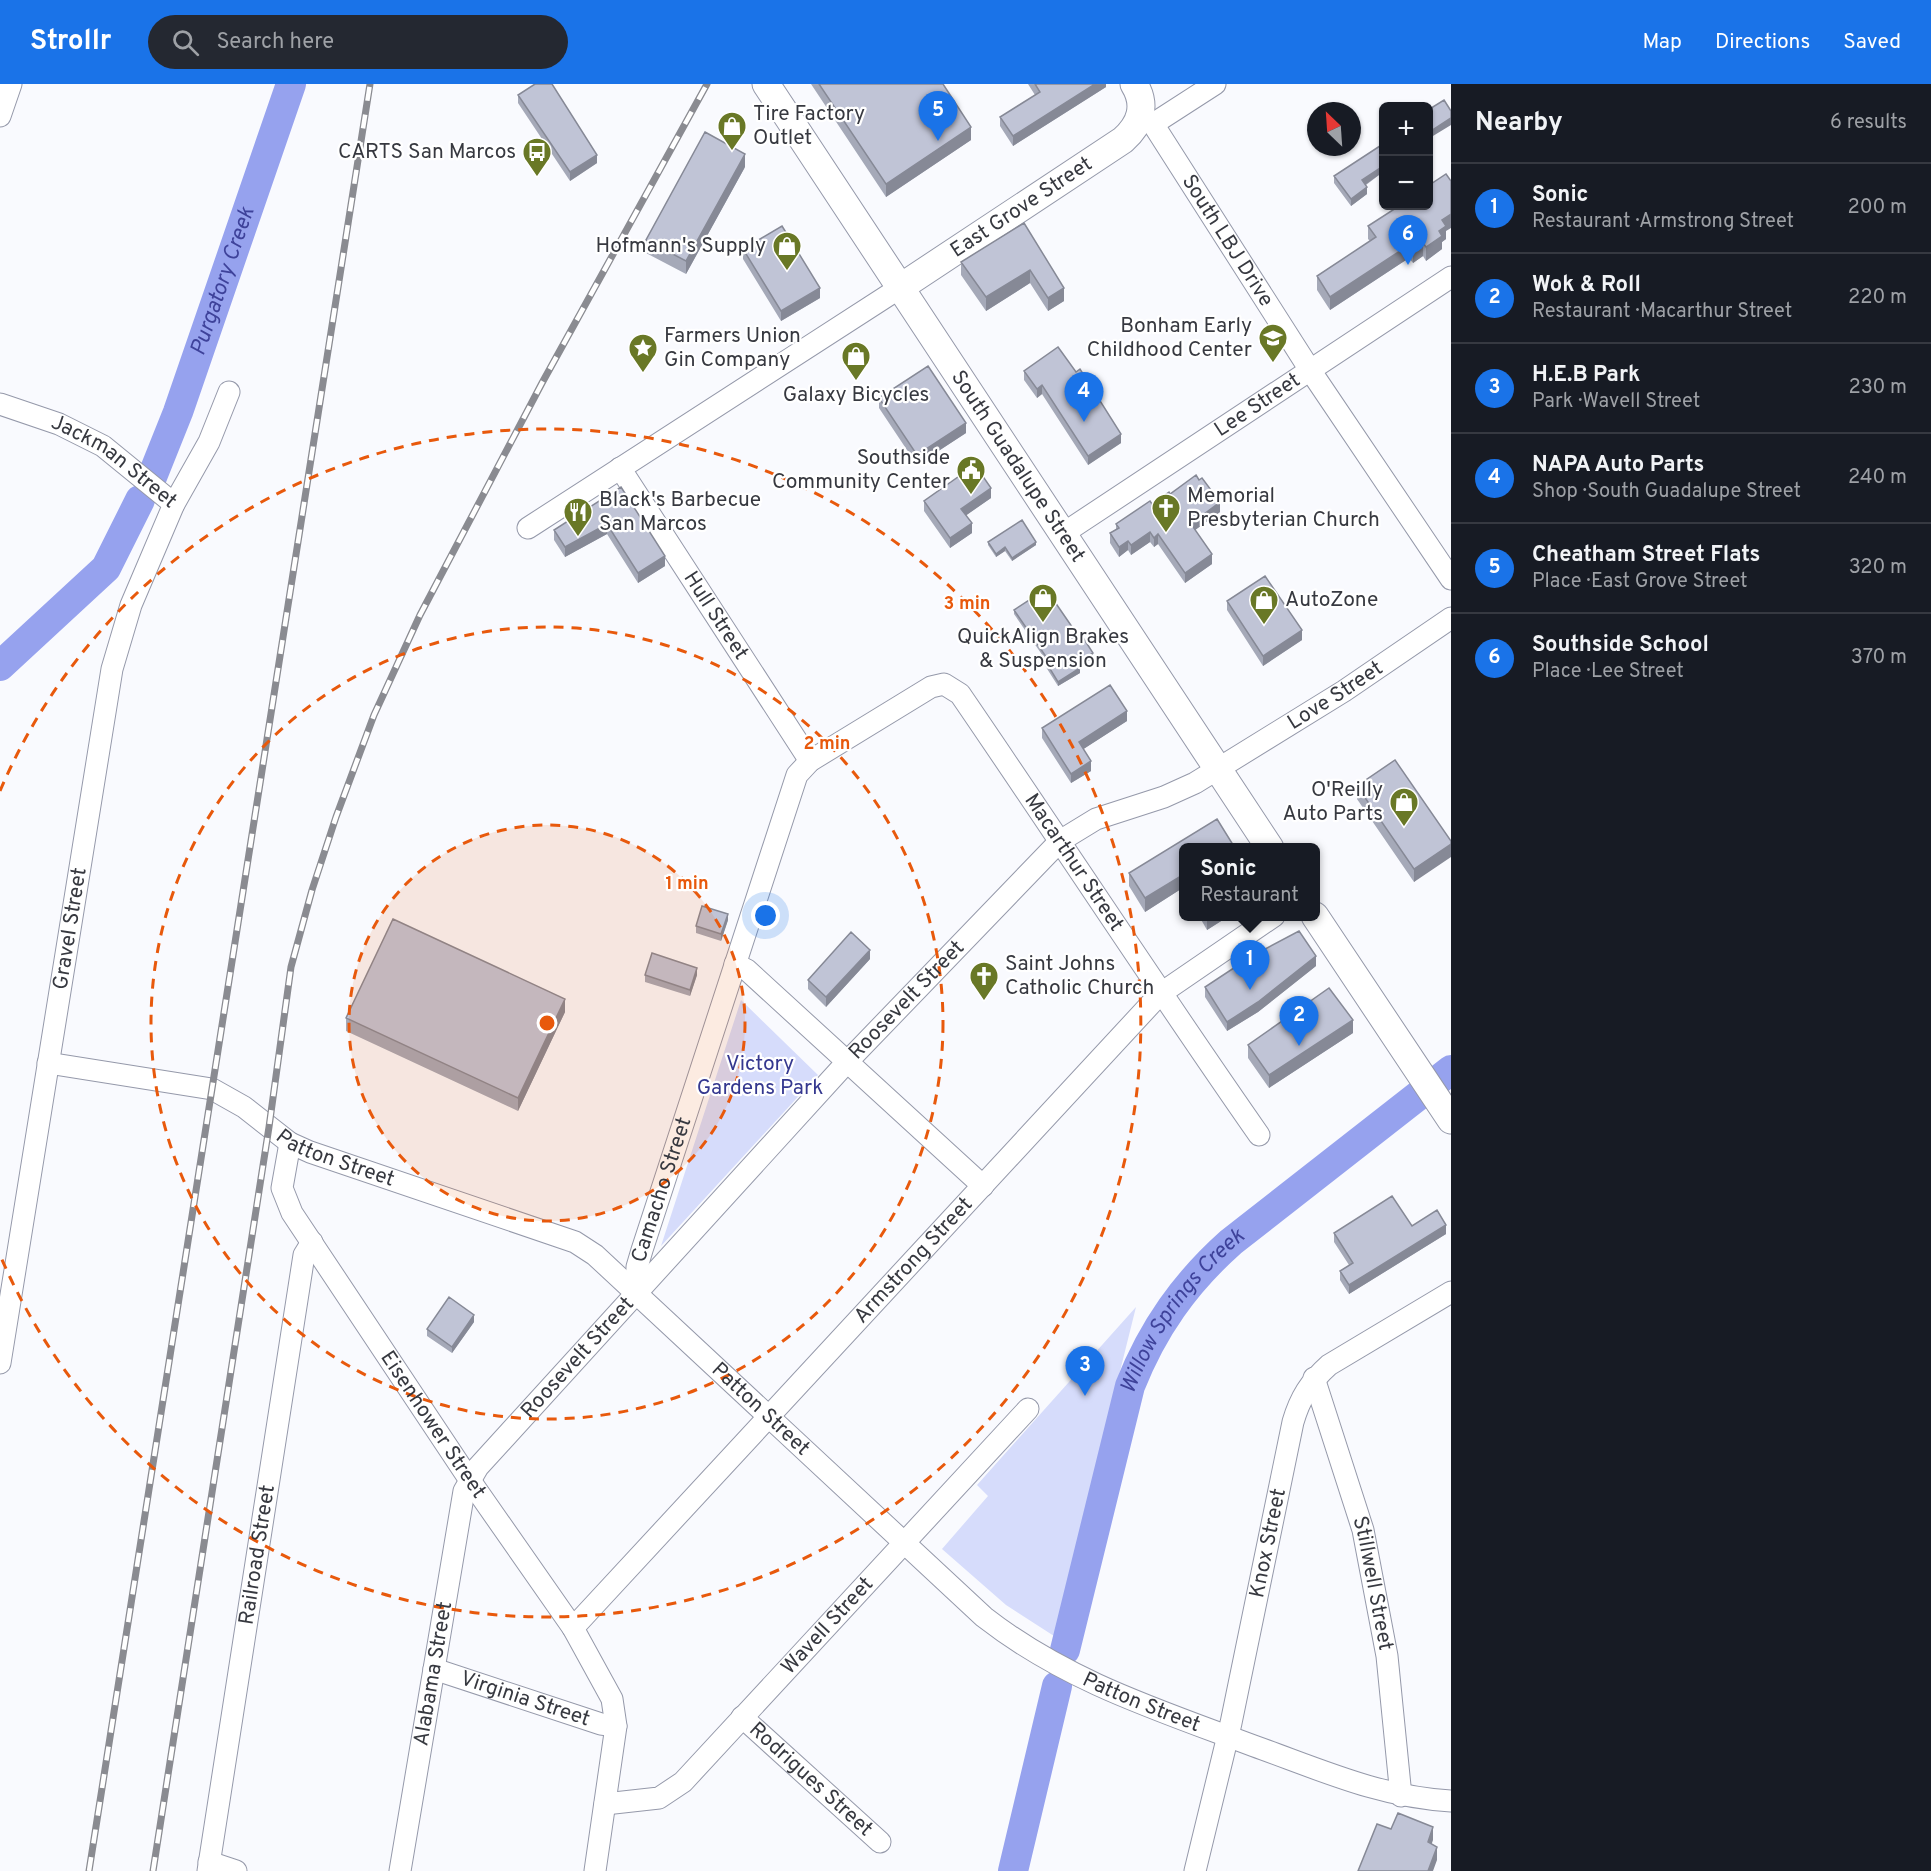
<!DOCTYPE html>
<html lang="en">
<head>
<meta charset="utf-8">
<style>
	:root { --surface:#171b24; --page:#242831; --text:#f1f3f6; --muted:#9ea1a6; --line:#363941; --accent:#1a73e8 }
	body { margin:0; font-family:Overpass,sans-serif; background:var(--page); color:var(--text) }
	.controls { position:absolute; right:18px; top:18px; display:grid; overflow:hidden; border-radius:9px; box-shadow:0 2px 4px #0004 }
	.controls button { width:54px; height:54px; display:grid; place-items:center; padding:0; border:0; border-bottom:2px solid var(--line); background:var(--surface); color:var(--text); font:30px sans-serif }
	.compass { position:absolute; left:1307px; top:18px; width:54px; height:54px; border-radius:50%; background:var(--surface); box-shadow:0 2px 4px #0004; rotate:335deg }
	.you { position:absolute; left:766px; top:832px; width:21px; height:21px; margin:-15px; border:4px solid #fff; border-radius:50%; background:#1a73e8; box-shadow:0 0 0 9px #1a73e833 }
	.badge { display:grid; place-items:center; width:39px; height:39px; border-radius:50%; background:var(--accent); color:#fff; font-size:20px; font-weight:700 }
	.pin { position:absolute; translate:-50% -50px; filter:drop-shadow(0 2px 3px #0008) }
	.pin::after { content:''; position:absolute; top:32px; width:21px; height:18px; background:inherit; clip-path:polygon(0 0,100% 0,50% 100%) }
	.popup { position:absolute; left:1179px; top:759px; width:141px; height:78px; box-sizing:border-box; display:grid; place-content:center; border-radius:9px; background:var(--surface); filter:drop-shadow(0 2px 4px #0005); font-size:20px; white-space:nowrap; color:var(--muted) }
	.popup b { font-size:22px; color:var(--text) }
	.popup::after { content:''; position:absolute; left:50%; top:100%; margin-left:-12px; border:12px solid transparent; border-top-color:var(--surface) }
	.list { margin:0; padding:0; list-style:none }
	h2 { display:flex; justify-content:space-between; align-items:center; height:78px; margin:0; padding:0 24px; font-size:26px }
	h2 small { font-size:20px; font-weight:400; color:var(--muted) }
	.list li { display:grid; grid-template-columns:39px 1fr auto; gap:18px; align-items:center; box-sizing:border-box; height:90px; padding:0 24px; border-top:2px solid var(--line) }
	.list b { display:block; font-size:22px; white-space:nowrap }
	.list p { margin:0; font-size:20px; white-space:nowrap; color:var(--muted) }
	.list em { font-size:20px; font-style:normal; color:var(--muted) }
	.icon { flex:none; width:33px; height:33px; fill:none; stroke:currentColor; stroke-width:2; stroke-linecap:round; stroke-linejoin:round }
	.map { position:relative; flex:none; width:1451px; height:1787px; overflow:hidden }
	header { display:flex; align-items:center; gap:36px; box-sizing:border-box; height:84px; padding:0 30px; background:var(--accent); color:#fff }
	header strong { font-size:28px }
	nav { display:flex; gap:33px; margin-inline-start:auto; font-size:21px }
	.search { width:420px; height:54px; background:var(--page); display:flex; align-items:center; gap:15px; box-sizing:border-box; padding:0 21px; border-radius:33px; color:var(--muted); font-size:22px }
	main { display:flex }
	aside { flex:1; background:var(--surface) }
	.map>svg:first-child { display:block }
</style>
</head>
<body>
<header>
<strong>Strollr</strong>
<div class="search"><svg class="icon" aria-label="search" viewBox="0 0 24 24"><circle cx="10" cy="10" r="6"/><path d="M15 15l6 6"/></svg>Search here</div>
<nav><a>Map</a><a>Directions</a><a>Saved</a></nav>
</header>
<main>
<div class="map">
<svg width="1451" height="1787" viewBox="0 0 1451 1787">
	<rect width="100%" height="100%" fill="#f9fafe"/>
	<path fill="#d6dcfb" d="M741,916L818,991L661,1162Z
		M1136,1223L1054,1552L1006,1521L942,1465L988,1412L977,1401Z"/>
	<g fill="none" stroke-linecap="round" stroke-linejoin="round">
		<g stroke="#96a2ee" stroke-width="30">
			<path id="s1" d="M152,393L178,328L291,0"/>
			<path d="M0,582L106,484L140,416"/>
			<path id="s2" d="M1065,1566L1130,1302C1153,1244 1185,1199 1231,1158L1451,986"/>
			<path d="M1013,1787L1057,1602"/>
		</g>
		<g stroke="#9599aa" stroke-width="23">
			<g id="minor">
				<path d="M0,32L11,0"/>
				<path id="s3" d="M1140,36L1153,40L1310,286L1451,495"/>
				<path d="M1153,40L1215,0"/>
				<path id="s4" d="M0,320L59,340L103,362L174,420"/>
				<path id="s5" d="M620,384L810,677"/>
				<path d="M528,444L898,205"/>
				<path id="s6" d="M1064,449L1451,193"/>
				<path d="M735,880L747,886L983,1102"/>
				<path id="s7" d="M48,979L212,1005L244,1023L290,1059L310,1068L575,1158L595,1171L984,1533C1066,1597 1158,1626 1254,1662C1321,1686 1380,1713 1451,1717"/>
				<path id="s8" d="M290,1059L282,1104L292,1129L469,1395L573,1544L612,1615L616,1642L595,1787"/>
				<path id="s9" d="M636,1208L637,1183L642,1166L797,691L810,677L931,603L944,600L960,610C1060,756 1157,905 1259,1051"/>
				<path id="s10" d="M0,1279L112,585L131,521L174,420L209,358L229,308"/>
				<path id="s11" d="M1314,1294L1363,1446L1387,1572L1401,1712"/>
				<path id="s12" d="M573,1544L1160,910L1274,832"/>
				<path id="s13" d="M434,1585L601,1640L616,1642"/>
				<path id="s14" d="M742,1633L880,1758"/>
				<path id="s15" d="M605,1720L659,1714L683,1698L1028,1325"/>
				<path d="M209,1778L236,1787"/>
				<path id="s16" d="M208,1787L304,1171L312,1158"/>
				<path id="s17" d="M400,1787L464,1407L478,1383L847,978L1060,757L1096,735L1164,713L1195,699L1344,607L1451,534"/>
				<path id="s18" d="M1195,1787L1231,1639L1293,1338C1300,1314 1310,1298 1329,1281L1451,1208"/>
			</g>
		</g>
		<g stroke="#9599aa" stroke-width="29">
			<g id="major">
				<path id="s19" d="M766,0C933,255 1102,509 1270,764"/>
				<path id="s20" d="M898,205L1123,56C1141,40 1147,21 1134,0"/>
				<path d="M1315,832L1451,1036"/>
			</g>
		</g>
		<use href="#minor" stroke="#fff" stroke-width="21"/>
		<use href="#major" stroke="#fff" stroke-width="27"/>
		<g stroke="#8a8b91" stroke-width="7">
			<path id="rail" d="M89,1787L370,0
				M153,1787L269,1043L291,883L312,806L336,733L374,631L420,531L542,299L707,0"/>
		</g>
		<use href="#rail" stroke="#fff" stroke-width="4.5" stroke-dasharray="14" stroke-linecap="butt"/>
	</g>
	<path fill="#a5a9b8" d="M811,0H943L971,56L886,113Z
		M1028,0H1106V3L1013,62L1000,42V33L1035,11Z
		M518,11L597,79L570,97L518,19Z
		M745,83L686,190L646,169V156Z
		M1383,88L1366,101L1367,110L1351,122L1334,99V92Z
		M1024,139L1064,217L1048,227L1030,199L986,227L961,191V178Z
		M1368,142L1446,147V155L1442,158V165L1426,177L1423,172L1413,179L1409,174L1330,226L1317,206V192L1370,157L1368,155Z
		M743,165L820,214L781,237L743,175Z
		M1024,287L1076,288L1121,359L1088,381L1042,310L1037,314L1024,296Z
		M879,314L966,349L917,381L879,324Z
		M621,403L665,482L638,499L607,450L565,473L554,456V446Z
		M1170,410L1220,428L1195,446L1212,480L1185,499L1158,460L1154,463L1150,458L1131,471L1128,466L1119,473L1110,459V449L1116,445V440Z
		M991,414L966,431L972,449L950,464L924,427V417Z
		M988,458L1036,461L1012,477L1005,467L996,473L988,461Z
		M1227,517L1302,556L1263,582L1227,526Z
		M1014,526L1079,553L1093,574L1079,583L1080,589L1058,602L1044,580L1045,575L1014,530Z
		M1127,637L1083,665L1091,687L1071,699L1042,654V644Z
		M1357,702L1451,757L1414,798L1357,715Z
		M1184,764V810L1181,805L1145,828L1129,802V789Z
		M1199,832H1229L1207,846Z
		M728,836L721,857L696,849V842Z
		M870,875L826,923L808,905V896Z
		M1316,882L1258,928L1227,947L1205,913V903Z
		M645,891H697L690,912L645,898Z
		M565,928L518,1027L346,947V934Z
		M1353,949L1269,1004L1248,974V961Z
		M1412,1142L1446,1150L1349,1210L1340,1196V1187L1349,1181L1334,1158V1149Z
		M474,1238L452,1269L427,1252V1245Z"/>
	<path fill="#868996" d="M1095,0H1106V3L1013,62V52Z
		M1451,34V41L1428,55V49Z
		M971,43V56L886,113V100Z
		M745,70V83L686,190V177Z
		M597,71V79L570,97V88Z
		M1383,82V88L1362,103V96Z
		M1367,103V110L1351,122V115Z
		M1451,130V144L1446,147V155L1442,158V165L1426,177V163L1439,147L1442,136Z
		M1423,159V172L1413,179V166Z
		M1409,161V174L1330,226V213Z
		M1030,186V199L986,227V213Z
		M820,204V214L781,237V227Z
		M1064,204V217L1048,227V214Z
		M1042,301V310L1037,314V305Z
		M966,339V349L917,381V371Z
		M1121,350V359L1088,381V372Z
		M991,404V414L961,435V425Z
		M1220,418V428L1191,449V440Z
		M972,439V449L950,464V454Z
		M607,440V450L565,473V463Z
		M1150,448V458L1131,471V461Z
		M1158,450V460L1154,463V454Z
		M1128,457V466L1119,473V463Z
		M1036,458V461L1012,477V474Z
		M1005,463V467L996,473V470Z
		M1212,470V480L1185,499V489Z
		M665,472V482L638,499V489Z
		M1302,546V556L1263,582V572Z
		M1093,569V574L1077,584V579Z
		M1080,584V589L1058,602V598Z
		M1127,627V637L1079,668V658Z
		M1091,677V687L1071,699V690Z
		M1451,760V773L1414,798V785Z
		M1181,792V805L1145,828V814Z
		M728,830V836L721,857V850Z
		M1208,832H1229L1207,846V833Z
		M870,866V875L826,923V913Z
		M1316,872V882L1258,928L1227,947V938Z
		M697,884V891L690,912V906Z
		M565,915V928L518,1027V1014Z
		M1353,936V949L1269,1004V991Z
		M1446,1141V1150L1349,1210V1201Z
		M474,1231V1238L452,1269V1263Z
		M1433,1743V1756L1428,1771V1758Z
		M1437,1763V1776L1433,1787H1428Z"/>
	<path fill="#c0c4d6" stroke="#868996" stroke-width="1.5" d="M535,0H552L597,71L570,88L518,11Z
		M819,0H943L971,43L886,100Z
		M1035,0H1095L1013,52L1000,33L1040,8Z
		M1444,16L1451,27V34L1428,49V26Z
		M705,48L745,70L686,177L646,156Z
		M1383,60V82L1362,96L1367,103L1351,115L1334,92Z
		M1446,90L1451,97V130L1442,136L1446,142L1439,147L1442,152L1426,163L1423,159L1413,166L1409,161L1330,213L1317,192L1376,153L1368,142L1399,122H1428V102Z
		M1024,139L1064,204L1048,214L1030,186L986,213L961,178Z
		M782,142L820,204L781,227L743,165Z
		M1058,263L1076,288L1080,285L1121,350L1088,372L1042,301L1037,305L1024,287Z
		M928,282L966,339L917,371L879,314Z
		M975,381L991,404L961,425L972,439L950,454L924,417Z
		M1196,391L1199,396L1202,394L1220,418L1191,440L1212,470L1185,489L1158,450L1154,454L1150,448L1131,461L1128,457L1119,463L1110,449L1119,444L1116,440L1150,417L1152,420L1169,408L1170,410Z
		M621,403L665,472L638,489L607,440L565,463L554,446Z
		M1022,436L1036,458L1012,474L1005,463L996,470L988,458Z
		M1265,492L1302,546L1263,572L1227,517Z
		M1046,505L1079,553L1082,552L1093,569L1077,579L1080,584L1058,598L1044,575L1047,574L1014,526Z
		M1110,601L1127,627L1079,658L1091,677L1071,690L1042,644Z
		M1395,676L1451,757V760L1414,785L1357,702Z
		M1217,735L1235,764H1184V796L1181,792L1145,814L1129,789Z
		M702,822L728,830L721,850L696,842Z
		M393,835L565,915L518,1014L346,934Z
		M1299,847L1316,872L1258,918L1227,938L1205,903L1252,872Z
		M851,848L870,866L826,913L808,896Z
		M652,869L697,884L690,906L645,891Z
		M1329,904L1353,936L1269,991L1248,961Z
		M1392,1112L1412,1142L1437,1126L1446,1141L1349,1201L1340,1187L1353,1179L1334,1149Z
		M449,1213L474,1231L452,1263L427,1245Z
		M1398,1729L1433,1743L1428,1758L1437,1763L1428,1787H1358L1377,1740L1391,1745Z"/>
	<circle cx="547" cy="939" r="198" fill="#e8590c" fill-opacity=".12"/>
	<g fill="none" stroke="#e8590c" stroke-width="3" stroke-dasharray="10 8">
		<circle cx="547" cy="939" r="198"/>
		<circle cx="547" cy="939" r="396"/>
		<path d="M0 707A594 594 0 1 1 0 1171"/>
	</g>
	<defs>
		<g id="shop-pin" transform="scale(1.5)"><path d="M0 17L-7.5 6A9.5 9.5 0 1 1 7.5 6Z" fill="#697826" stroke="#fff"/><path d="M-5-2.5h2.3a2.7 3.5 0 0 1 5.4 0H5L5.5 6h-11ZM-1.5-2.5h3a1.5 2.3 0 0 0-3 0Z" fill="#fff"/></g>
		<g id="bus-pin" transform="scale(1.5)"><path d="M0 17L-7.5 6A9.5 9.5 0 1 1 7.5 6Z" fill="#697826" stroke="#fff"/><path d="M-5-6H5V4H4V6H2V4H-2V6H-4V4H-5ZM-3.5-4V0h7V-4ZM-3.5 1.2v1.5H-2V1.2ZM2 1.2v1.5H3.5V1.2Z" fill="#fff"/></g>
		<g id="school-pin" transform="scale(1.5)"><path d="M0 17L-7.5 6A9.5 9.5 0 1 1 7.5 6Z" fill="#697826" stroke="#fff"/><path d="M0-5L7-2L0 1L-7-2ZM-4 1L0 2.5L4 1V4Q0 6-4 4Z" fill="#fff"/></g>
		<g id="sight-pin" transform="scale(1.5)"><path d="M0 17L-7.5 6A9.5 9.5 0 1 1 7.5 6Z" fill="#697826" stroke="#fff"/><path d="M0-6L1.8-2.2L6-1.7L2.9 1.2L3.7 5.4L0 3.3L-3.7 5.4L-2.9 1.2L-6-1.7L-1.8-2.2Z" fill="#fff"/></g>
		<g id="civic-pin" transform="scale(1.5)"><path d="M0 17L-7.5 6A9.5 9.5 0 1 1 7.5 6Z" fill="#697826" stroke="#fff"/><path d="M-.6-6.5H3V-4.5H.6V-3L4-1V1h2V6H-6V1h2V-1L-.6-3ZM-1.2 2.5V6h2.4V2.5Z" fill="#fff"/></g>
		<g id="church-pin" transform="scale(1.5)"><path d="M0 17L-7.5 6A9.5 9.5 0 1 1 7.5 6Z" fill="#697826" stroke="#fff"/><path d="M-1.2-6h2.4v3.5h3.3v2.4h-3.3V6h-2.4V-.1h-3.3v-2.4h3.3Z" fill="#fff"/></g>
		<g id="restaurant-pin" transform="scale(1.5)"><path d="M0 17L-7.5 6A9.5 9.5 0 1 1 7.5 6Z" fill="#697826" stroke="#fff"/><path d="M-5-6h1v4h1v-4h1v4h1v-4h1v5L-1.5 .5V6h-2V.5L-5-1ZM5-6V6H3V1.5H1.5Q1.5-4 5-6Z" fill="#fff"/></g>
	</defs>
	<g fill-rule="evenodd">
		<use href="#shop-pin" x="732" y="42"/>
		<use href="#bus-pin" x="537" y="68"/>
		<use href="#shop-pin" x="787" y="162"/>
		<use href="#school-pin" x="1273" y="254"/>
		<use href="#sight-pin" x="643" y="264"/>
		<use href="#shop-pin" x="856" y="272"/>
		<use href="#civic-pin" x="971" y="386"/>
		<use href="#church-pin" x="1166" y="424"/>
		<use href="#restaurant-pin" x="578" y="428"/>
		<use href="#shop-pin" x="1043" y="514"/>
		<use href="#shop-pin" x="1264" y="516"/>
		<use href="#shop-pin" x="1404" y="718"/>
		<use href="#church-pin" x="984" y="892"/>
	</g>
	<g text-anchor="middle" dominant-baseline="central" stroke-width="4.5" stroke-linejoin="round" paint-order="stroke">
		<g font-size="21" fill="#373940" stroke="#fff" text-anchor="start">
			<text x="753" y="30">Tire Factory<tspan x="753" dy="24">Outlet</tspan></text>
			<text x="516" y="68" text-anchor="end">CARTS San Marcos</text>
			<text x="766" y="162" text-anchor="end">Hofmann's Supply</text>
			<text x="1252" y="242" text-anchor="end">Bonham Early<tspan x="1252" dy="24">Childhood Center</tspan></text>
			<text x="664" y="252">Farmers Union<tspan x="664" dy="24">Gin Company</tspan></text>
			<text x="856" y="311" text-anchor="middle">Galaxy Bicycles</text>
			<text x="950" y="374" text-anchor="end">Southside<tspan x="950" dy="24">Community Center</tspan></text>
			<text x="1187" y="412">Memorial<tspan x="1187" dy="24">Presbyterian Church</tspan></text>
			<text x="599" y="416">Black's Barbecue<tspan x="599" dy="24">San Marcos</tspan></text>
			<text x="1285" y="516">AutoZone</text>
			<text x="1043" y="553" text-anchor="middle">QuickAlign Brakes<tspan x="1043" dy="24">&amp; Suspension</tspan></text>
			<text x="1383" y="706" text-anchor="end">O'Reilly<tspan x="1383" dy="24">Auto Parts</tspan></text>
			<text x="1005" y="880">Saint Johns<tspan x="1005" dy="24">Catholic Church</tspan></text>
		</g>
		<g font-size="21" fill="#373940" stroke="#fff">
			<text stroke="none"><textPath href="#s20" startOffset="148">East Grove Street</textPath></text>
			<text stroke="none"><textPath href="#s3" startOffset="152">South LBJ Drive</textPath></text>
			<text stroke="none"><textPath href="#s6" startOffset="232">Lee Street</textPath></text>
			<text stroke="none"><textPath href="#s4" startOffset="129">Jackman Street</textPath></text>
			<text stroke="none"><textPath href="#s19" startOffset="458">South Guadalupe Street</textPath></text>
			<text stroke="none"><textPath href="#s5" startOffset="176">Hull Street</textPath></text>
			<text stroke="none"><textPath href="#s17" startOffset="1581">Love Street</textPath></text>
			<text stroke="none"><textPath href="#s9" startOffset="939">Macarthur Street</textPath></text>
			<text stroke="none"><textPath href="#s10" startOffset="440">Gravel Street</textPath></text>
			<text stroke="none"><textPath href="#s17" startOffset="1047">Roosevelt Street</textPath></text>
			<text stroke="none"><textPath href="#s7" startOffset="309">Patton Street</textPath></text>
			<text stroke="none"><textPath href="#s9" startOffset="106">Camacho Street</textPath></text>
			<text stroke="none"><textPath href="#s12" startOffset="501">Armstrong Street</textPath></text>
			<text stroke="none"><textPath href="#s17" startOffset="561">Roosevelt Street</textPath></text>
			<text stroke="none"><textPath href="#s7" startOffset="813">Patton Street</textPath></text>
			<text stroke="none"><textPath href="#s8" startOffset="327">Eisenhower Street</textPath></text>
			<text stroke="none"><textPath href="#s18" startOffset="336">Knox Street</textPath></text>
			<text stroke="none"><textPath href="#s16" startOffset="320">Railroad Street</textPath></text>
			<text stroke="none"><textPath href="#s11" startOffset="214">Stillwell Street</textPath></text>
			<text stroke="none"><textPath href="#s15" startOffset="296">Wavell Street</textPath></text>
			<text stroke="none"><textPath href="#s17" startOffset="200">Alabama Street</textPath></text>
			<text stroke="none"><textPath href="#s13" startOffset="96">Virginia Street</textPath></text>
			<text stroke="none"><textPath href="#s7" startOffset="1298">Patton Street</textPath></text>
			<text stroke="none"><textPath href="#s14" startOffset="93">Rodrigues Street</textPath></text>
		</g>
		<g font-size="21" fill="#35388f" stroke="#fff">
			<text x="760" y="980">Victory<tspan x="760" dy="24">Gardens Park</tspan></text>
		</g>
		<g font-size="22" font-style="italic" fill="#3e429a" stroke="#fff">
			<text stroke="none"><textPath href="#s1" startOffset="208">Purgatory Creek</textPath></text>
			<text stroke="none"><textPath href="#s2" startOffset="364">Willow Springs Creek</textPath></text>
		</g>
	</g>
	<circle cx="547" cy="939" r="9" fill="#e8590c" stroke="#fff" stroke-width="3"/>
	<g font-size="18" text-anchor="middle" font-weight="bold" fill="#e8590c" stroke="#fff" stroke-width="4.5" stroke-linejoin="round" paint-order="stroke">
		<text x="967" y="525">3 min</text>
		<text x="827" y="665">2 min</text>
		<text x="687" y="805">1 min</text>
	</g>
</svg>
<div class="controls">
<button>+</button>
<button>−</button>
</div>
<svg class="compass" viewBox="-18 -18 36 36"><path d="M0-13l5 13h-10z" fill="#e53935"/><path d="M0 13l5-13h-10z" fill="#9ea1a6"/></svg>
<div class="you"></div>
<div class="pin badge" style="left:1250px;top:906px">1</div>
<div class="popup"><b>Sonic</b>Restaurant</div>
<div class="pin badge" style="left:1299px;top:962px">2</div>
<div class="pin badge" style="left:1085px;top:1312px">3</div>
<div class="pin badge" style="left:1084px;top:338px">4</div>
<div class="pin badge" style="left:938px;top:57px">5</div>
<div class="pin badge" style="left:1408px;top:181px">6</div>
</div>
<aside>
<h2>Nearby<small>6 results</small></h2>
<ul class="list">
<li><span class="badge">1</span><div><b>Sonic</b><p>Restaurant · Armstrong Street</p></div><em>200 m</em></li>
<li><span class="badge">2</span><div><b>Wok &amp; Roll</b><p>Restaurant · Macarthur Street</p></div><em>220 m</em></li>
<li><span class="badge">3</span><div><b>H.E.B Park</b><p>Park · Wavell Street</p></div><em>230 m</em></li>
<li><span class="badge">4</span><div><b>NAPA Auto Parts</b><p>Shop · South Guadalupe Street</p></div><em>240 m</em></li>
<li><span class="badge">5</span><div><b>Cheatham Street Flats</b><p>Place · East Grove Street</p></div><em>320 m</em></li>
<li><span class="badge">6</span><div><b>Southside School</b><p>Place · Lee Street</p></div><em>370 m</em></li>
</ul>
</aside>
</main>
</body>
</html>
